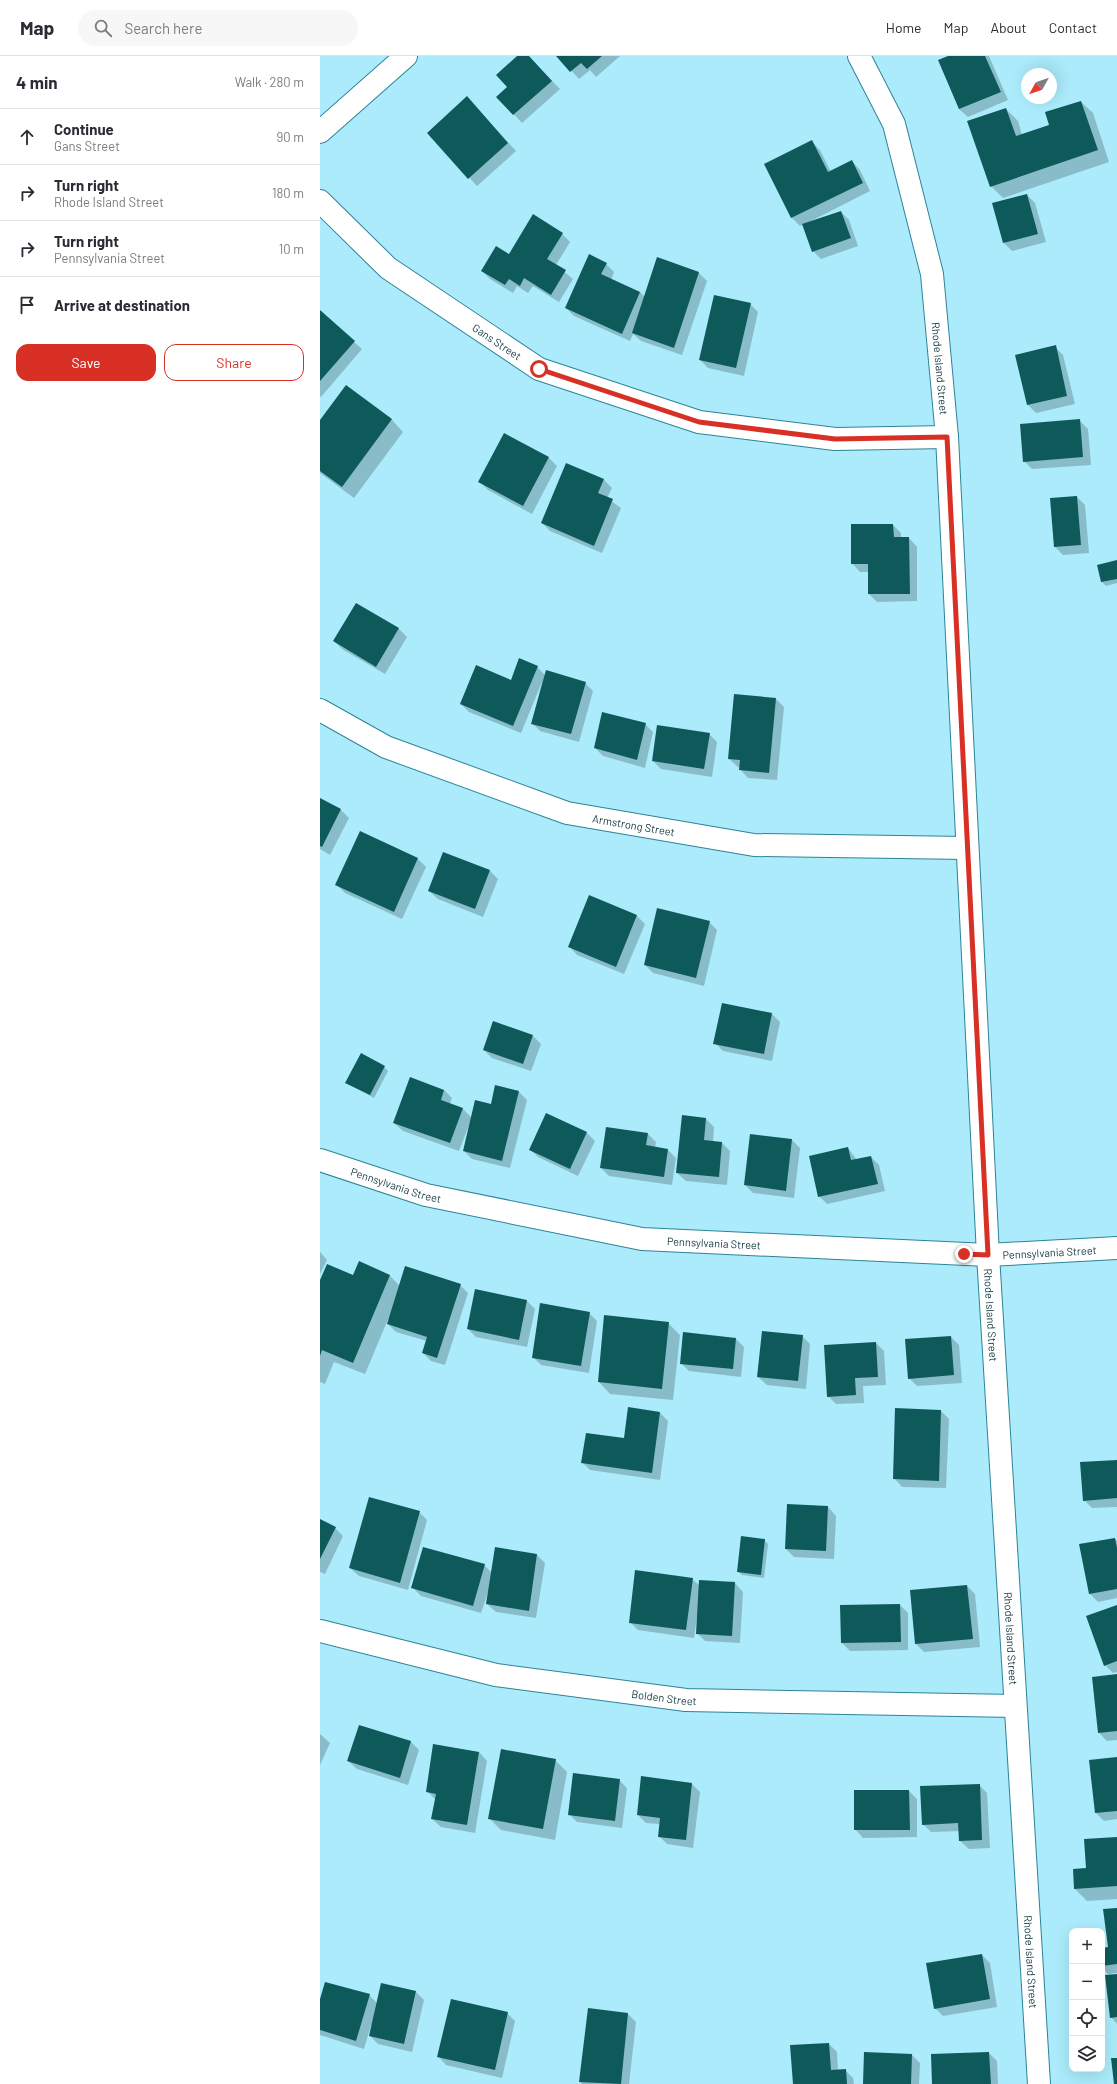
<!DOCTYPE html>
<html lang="en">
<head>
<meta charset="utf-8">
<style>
	:root { --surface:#fff; --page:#f7f7f7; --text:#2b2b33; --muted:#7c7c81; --line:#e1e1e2; --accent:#d93025 }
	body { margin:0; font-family:Barlow,sans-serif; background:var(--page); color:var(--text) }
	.controls { position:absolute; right:12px; bottom:12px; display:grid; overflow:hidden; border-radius:8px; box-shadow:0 4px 16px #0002 }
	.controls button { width:36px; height:36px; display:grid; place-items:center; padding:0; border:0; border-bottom:1px solid var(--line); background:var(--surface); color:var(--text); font:20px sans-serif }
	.compass { position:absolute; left:701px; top:12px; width:36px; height:36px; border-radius:50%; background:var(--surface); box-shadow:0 4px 16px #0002; rotate:230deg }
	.stop { position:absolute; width:12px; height:12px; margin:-9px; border:3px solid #d93025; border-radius:50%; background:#fff }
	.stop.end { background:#d93025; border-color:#fff; box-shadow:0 1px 4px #0008 }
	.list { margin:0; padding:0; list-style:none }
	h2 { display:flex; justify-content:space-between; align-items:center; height:52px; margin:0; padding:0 16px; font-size:17px }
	h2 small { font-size:13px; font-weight:400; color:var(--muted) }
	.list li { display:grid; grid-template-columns:26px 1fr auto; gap:12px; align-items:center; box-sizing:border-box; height:56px; padding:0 16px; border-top:1px solid var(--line) }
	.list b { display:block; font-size:15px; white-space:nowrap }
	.list p { margin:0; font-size:13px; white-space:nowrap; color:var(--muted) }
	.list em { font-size:13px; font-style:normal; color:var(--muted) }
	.actions { display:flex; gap:8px; padding:12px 16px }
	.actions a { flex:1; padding:9px 0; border:1px solid var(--accent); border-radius:12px; text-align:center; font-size:14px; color:var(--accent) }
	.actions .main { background:var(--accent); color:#fff }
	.icon { flex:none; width:22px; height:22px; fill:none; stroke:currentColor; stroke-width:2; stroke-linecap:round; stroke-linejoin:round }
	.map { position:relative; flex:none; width:797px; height:2028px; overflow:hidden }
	header { display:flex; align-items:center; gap:24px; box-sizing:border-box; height:56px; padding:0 20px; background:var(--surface); border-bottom:1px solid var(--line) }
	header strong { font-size:19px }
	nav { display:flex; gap:22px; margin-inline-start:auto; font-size:14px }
	.search { width:280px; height:36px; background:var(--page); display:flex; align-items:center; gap:10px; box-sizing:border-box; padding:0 14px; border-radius:22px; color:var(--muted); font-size:15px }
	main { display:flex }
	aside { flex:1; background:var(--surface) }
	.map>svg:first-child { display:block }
</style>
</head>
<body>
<header>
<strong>Map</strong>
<div class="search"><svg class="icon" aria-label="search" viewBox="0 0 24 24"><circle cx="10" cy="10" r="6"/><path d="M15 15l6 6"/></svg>Search here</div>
<nav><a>Home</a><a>Map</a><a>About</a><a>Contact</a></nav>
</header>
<main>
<aside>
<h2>4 min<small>Walk · 280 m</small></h2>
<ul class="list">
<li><svg class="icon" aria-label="ahead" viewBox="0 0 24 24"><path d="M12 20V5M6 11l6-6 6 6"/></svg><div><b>Continue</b><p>Gans Street</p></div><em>90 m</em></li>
<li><svg class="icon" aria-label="right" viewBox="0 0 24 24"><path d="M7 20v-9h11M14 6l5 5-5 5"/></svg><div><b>Turn right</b><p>Rhode Island Street</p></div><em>180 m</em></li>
<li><svg class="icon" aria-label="right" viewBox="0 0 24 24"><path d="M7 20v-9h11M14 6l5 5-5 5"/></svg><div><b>Turn right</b><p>Pennsylvania Street</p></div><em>10 m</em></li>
<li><svg class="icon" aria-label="arrive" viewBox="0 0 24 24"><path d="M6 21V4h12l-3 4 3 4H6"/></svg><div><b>Arrive at destination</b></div></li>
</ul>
<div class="actions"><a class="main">Save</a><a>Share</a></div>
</aside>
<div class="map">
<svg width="797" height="2028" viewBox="0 0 797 2028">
	<rect width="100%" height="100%" fill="#abebfb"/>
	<path fill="#0003" d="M199,0H208L240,33L202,67L178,41L189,31Z
		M238,0H300L276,21L270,14L259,23Z
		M630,0H669L688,44L648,61L639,53L619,5Z
		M761,46L773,57L789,106L683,142L671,130L686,53L698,65L702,79L731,69Z
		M155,50L196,95L157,130L108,77Z
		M492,86L500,94L511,116L532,105L540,114L550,135L489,166L521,156L529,164L538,190L501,203L493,195L483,168L480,170L472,162L446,109Z
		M707,139L715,147L726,186L692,195L684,187Z
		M242,178L250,186L236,209L253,223L239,246L213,230L208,237L197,230L193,237L170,223L162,215L189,199Z
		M337,203L379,217L387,225L362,299L321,285L313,278L310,285L254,260L246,252L286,208L294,216L291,224L320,236L325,241Z
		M430,248L438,256L424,320L388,312L380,304Z
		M0,256L42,293L1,341L0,340Z
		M735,291L743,299L755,348L716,357L708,349L696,299Z
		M26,331L72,364L83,376L34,442L0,417V366Z
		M760,365L768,373L771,409L712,413L704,405Z
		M185,378L229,402L237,410L212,458L168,434L160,426Z
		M246,409L284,424L292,432L287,442L301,452L282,497L230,475L222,467Z
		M757,441L765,449L769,497L743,499L735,491Z
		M573,469L581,477V482H589L597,491V545L557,546L549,538V516H540L532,507Z
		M797,505V527L786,530L782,526L778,510Z
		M36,548L79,573L87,581L65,618L22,593L14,585Z
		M217,611L225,619L265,627L273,635L259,686L220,675L212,667L222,626L201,677L149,656L141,648L191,625Z
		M456,643L464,651L457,724L428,722L420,713V711H418L409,703Z
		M325,668L333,676L325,712L283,700L275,692Z
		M389,678L397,686L392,721L341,713L333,705Z
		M0,743L21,754L29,762L10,799L0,793Z
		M40,776L98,803L106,811L82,863L25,837L17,829Z
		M124,797L170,815L178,823L163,861L118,843L109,835Z
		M270,840L317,860L325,868L304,918L257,899L249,890Z
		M389,866L397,874L384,930L333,917L325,909Z
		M452,958L460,966L452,1005L403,995L395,987Z
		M213,980L221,988L211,1015L172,1002L164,994Z
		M64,1011L68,1015L54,1042L27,1027Z
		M90,1022L124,1034L132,1042L130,1048L143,1053L152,1062L172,1049L199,1036L207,1044L190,1112L152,1103L144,1095L151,1064L139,1095L83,1075L74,1067Z
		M386,1063L394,1071L393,1086L402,1087L410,1095L407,1129L366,1125L357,1117Z
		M267,1077L275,1085L258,1120L218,1101L210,1093Z
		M328,1078L336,1086L335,1092L348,1094L356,1102L352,1129L289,1120L281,1112Z
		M431,1079L472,1084L480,1092L474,1142L433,1137L425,1129Z
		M528,1092L537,1104L551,1101L559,1109L565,1135L507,1148L499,1140Z
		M0,1196L7,1204L0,1218Z
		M69,1219L80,1230L140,1229L148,1237L125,1309L111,1305L103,1297L107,1285L76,1276L68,1268L70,1262L69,1261L45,1318L14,1306L5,1328L0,1326V1226Z
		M156,1234L207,1245L215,1253L207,1291L156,1281L148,1273Z
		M269,1257L277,1265L269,1317L221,1309L213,1301Z
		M348,1267L360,1279L353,1344L290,1338L279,1326Z
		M482,1280L490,1288L486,1333L447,1329L438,1321Z
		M631,1281L639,1289L642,1327L597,1330L589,1322Z
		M416,1283L424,1291L421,1321L369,1315L361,1307Z
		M556,1287L564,1295L566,1329L543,1330L544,1347L516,1348L508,1340Z
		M621,1355L629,1363L626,1432L582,1431L574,1422Z
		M340,1357L348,1365L340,1424L270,1414L262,1406L304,1383Z
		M797,1405V1451L772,1452L764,1444Z
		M468,1449L508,1451L516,1460L514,1503L474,1501L466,1493Z
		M99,1456L107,1464L88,1534L39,1520L30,1512Z
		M0,1464L15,1472L23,1480L5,1518L0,1516Z
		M795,1483L797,1485V1542L778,1546L770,1538L761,1489Z
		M444,1484L448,1488L444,1522L422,1519L418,1515Z
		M217,1499L225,1507L216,1562L176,1556L167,1548L170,1530L161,1557L101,1540L93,1532L164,1509L172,1517Z
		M372,1523L380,1530L415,1527L423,1536L420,1587L385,1585L377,1577L378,1561H377L374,1582L318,1574L310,1566Z
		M647,1530L655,1538L660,1591L604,1596L596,1588Z
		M580,1549L588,1557V1594L530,1595L522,1587Z
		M797,1550V1616L793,1617L785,1609Z
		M797,1619V1684L787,1685L779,1677Z
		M40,1670L91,1686L99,1694L88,1729L37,1713L28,1705Z
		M0,1678L10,1687L0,1709Z
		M114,1689L159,1696L167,1705L155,1777L121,1771L112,1763L116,1744L107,1735Z
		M797,1702V1763L784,1765L776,1757Z
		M235,1704L247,1716L235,1784L181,1774L169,1762Z
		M299,1724L307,1732L302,1772L257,1766L249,1758Z
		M372,1728L380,1736L373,1792L347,1788L339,1780L340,1768L326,1767L318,1759Z
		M659,1729L667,1737L670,1792L649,1793L640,1785V1775L611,1776L603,1768Z
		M589,1735L597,1743V1781L543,1782L535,1773Z
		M797,1782V1843L767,1845L755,1833Z
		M797,1853V1917L788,1918L782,1912V1893L789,1892Z
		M662,1899L670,1907L677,1951L623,1960L615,1952Z
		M797,1919V1968L791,1961Z
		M96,1936L104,1944L92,1996L58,1988L50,1980L53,1970L51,1969L44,1993L0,1979V1947L49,1939L57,1947Z
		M269,1953L308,1958L316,1966L309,2028H262L260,2026Z
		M187,1957L195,1965L182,2022L126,2009L118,2000Z
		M509,1988L517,1996L518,2015L525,2014L533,2022L534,2028H474Z
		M669,1997L677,2005L678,2028H613Z
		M592,1999L600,2007L599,2028H544Z"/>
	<path fill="#0e5a5a" d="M197,0H209L232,25L193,59L176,41L187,31L176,19Z
		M236,0H282L267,13L261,7L250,16Z
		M628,0H665L681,36L639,53L618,4Z
		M147,40L188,87L148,123L107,77Z
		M761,45L778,94L670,131L647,65L686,52L696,80L729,69L725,56Z
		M492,84L508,116L532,104L543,127L471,162L444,108Z
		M707,138L718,178L683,187L672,147Z
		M521,155L531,182L492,196L482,168Z
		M213,158L243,177L227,203L246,214L231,239L204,222L200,230L189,223L185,229L161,215L176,190L189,198Z
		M269,198L287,207L281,218L320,236L302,278L245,252Z
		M337,201L379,216L354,292L312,277Z
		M394,239L431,247L416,312L379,304Z
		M0,254L35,285L0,325Z
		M736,289L747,340L707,349L695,299Z
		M26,329L72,363L22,431L0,415V364Z
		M760,363L763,401L703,406L700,368Z
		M184,377L229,401L203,450L158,426Z
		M246,407L284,423L278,437L293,443L274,490L221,467Z
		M757,440L761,489L734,491L730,442Z
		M531,468H573L574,481H589L590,538H548V508H531Z
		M797,504V523L781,526L777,509Z
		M36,547L79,572L56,611L13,585Z
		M199,602L218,610L193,670L140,648L156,609L191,624Z
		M226,614L266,626L251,678L211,668Z
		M414,638L456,642L449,717L419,714L420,704L408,703Z
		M282,656L326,667L317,704L274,692Z
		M337,669L390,677L384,713L332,705Z
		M0,742L21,753L2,791L0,790Z
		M40,775L98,802L74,856L15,829Z
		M123,796L170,814L155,853L108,835Z
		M269,839L317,859L296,911L248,891Z
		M337,852L390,865L376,922L324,909Z
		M402,947L452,957L444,998L393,988Z
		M173,965L213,979L203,1008L163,994Z
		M41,997L65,1010L50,1039L25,1027Z
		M90,1021L124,1034L121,1044L143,1052L130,1087L73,1067Z
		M175,1029L199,1035L182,1105L143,1095L155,1044L171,1048Z
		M226,1057L267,1076L250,1113L209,1094Z
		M362,1059L386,1062L384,1084L402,1086L399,1121L356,1117Z
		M286,1071L328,1077L326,1089L348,1093L344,1121L280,1112Z
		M430,1078L472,1083L466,1135L424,1129Z
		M528,1091L531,1104L551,1100L558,1128L498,1141L489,1100Z
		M39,1205L70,1219L33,1307L2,1294L0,1300V1224L7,1208L33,1219Z
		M85,1210L141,1228L117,1302L102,1297L107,1281L67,1268Z
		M155,1233L207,1244L199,1284L147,1273Z
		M220,1247L270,1256L261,1310L212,1302Z
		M284,1259L349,1266L342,1333L278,1326Z
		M442,1275L483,1279L478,1325L437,1321Z
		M363,1276L416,1282L413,1313L360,1308Z
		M631,1280L634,1319L588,1323L585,1283Z
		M556,1286L558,1321L535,1322L536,1339L507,1341L504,1289Z
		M308,1351L340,1356L332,1417L261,1407L266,1377L304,1382Z
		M575,1352L621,1354L619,1425L573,1423Z
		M797,1404V1442L763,1445L760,1406Z
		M49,1441L100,1455L80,1527L29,1512Z
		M467,1448L508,1450L506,1495L465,1493Z
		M0,1463L16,1471L0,1503Z
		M421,1480L445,1483L441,1519L417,1516Z
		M795,1482L797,1492V1533L769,1538L759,1488Z
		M103,1491L165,1508L153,1550L91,1532Z
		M175,1491L217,1498L209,1555L166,1548Z
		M315,1514L373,1522L366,1574L309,1567Z
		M379,1524L415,1526L412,1580L376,1578Z
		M647,1529L653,1583L595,1588L590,1534Z
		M580,1548L581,1586L521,1587L520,1549Z
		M797,1549V1605L784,1610L766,1560Z
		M797,1618V1675L778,1677L772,1621Z
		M39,1669L91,1685L80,1722L27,1705Z
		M113,1688L159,1696L147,1769L111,1763L116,1738L106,1736Z
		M181,1693L236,1703L223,1773L168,1763Z
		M797,1701V1755L775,1757L769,1704Z
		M253,1717L300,1723L295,1765L248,1759Z
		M321,1720L372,1727L366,1784L338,1781L340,1762L317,1759Z
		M660,1728L662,1784L639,1785L638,1767L602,1769L600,1730Z
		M534,1734H589L590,1774H534Z
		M797,1781V1830L754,1833L753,1813L766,1812L764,1783Z
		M797,1852V1908L782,1910V1892L788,1891L783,1853Z
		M662,1898L670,1943L614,1953L606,1907Z
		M797,1918V1961L790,1962L785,1919Z
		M5,1926L50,1938L36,1985L0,1974V1943Z
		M61,1927L96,1935L84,1988L49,1980Z
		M131,1943L188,1956L175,2014L117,2001Z
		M268,1952L308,1957L301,2028L259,2026Z
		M509,1987L511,2014L526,2013L527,2028H473L470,1989Z
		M544,1996L592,1998L591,2028H543Z
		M669,1996L671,2028H612L611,1998Z
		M791,2002H797V2028H794Z"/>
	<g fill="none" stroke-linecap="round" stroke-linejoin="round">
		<g stroke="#2d8497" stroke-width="24">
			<g id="minor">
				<path id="s1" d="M539,0L574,68L612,218L627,381L668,1199L719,2028"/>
				<path d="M0,76L86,0"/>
				<path id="s2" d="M0,145L68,212L219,313L379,366L515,383L627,381"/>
				<path id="s3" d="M0,654L66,691L247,757L434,789L647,792"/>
				<path id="s4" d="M0,1104L106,1139L322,1183L668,1199L797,1192"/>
				<path id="s5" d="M0,1575L176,1619L366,1644L695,1650"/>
			</g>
		</g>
		<use href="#minor" stroke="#fff" stroke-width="22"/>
	</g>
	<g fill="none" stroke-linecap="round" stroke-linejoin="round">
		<path stroke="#d93025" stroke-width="5" d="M219,313L379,366L515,383L627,381L668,1199L644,1198"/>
	</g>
	<g text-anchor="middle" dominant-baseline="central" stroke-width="4" stroke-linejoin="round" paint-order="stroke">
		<g font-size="11" fill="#1c4047" stroke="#d4f3fa">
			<text stroke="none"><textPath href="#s2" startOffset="227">Gans Street</textPath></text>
			<text stroke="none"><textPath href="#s1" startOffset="326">Rhode Island Street</textPath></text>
			<text stroke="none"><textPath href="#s3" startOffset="336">Armstrong Street</textPath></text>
			<text stroke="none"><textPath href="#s4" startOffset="80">Pennsylvania Street</textPath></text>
			<text stroke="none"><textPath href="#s4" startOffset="404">Pennsylvania Street</textPath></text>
			<text stroke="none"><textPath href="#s4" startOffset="740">Pennsylvania Street</textPath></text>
			<text stroke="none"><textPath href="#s1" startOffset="1274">Rhode Island Street</textPath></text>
			<text stroke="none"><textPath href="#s1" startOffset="1598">Rhode Island Street</textPath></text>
			<text stroke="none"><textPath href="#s5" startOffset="351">Bolden Street</textPath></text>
			<text stroke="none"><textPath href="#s1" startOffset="1922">Rhode Island Street</textPath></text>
		</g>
	</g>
</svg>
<div class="controls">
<button>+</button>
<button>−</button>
<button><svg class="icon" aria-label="locate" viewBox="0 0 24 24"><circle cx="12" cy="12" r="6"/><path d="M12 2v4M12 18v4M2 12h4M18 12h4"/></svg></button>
<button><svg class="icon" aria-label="layers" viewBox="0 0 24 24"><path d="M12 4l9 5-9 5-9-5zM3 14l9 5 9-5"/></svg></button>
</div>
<svg class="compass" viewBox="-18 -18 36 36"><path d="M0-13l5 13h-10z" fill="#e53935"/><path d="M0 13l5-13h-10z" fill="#7c7c81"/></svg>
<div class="stop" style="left:219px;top:313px"></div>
<div class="stop end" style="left:644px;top:1198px"></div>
</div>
</main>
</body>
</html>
